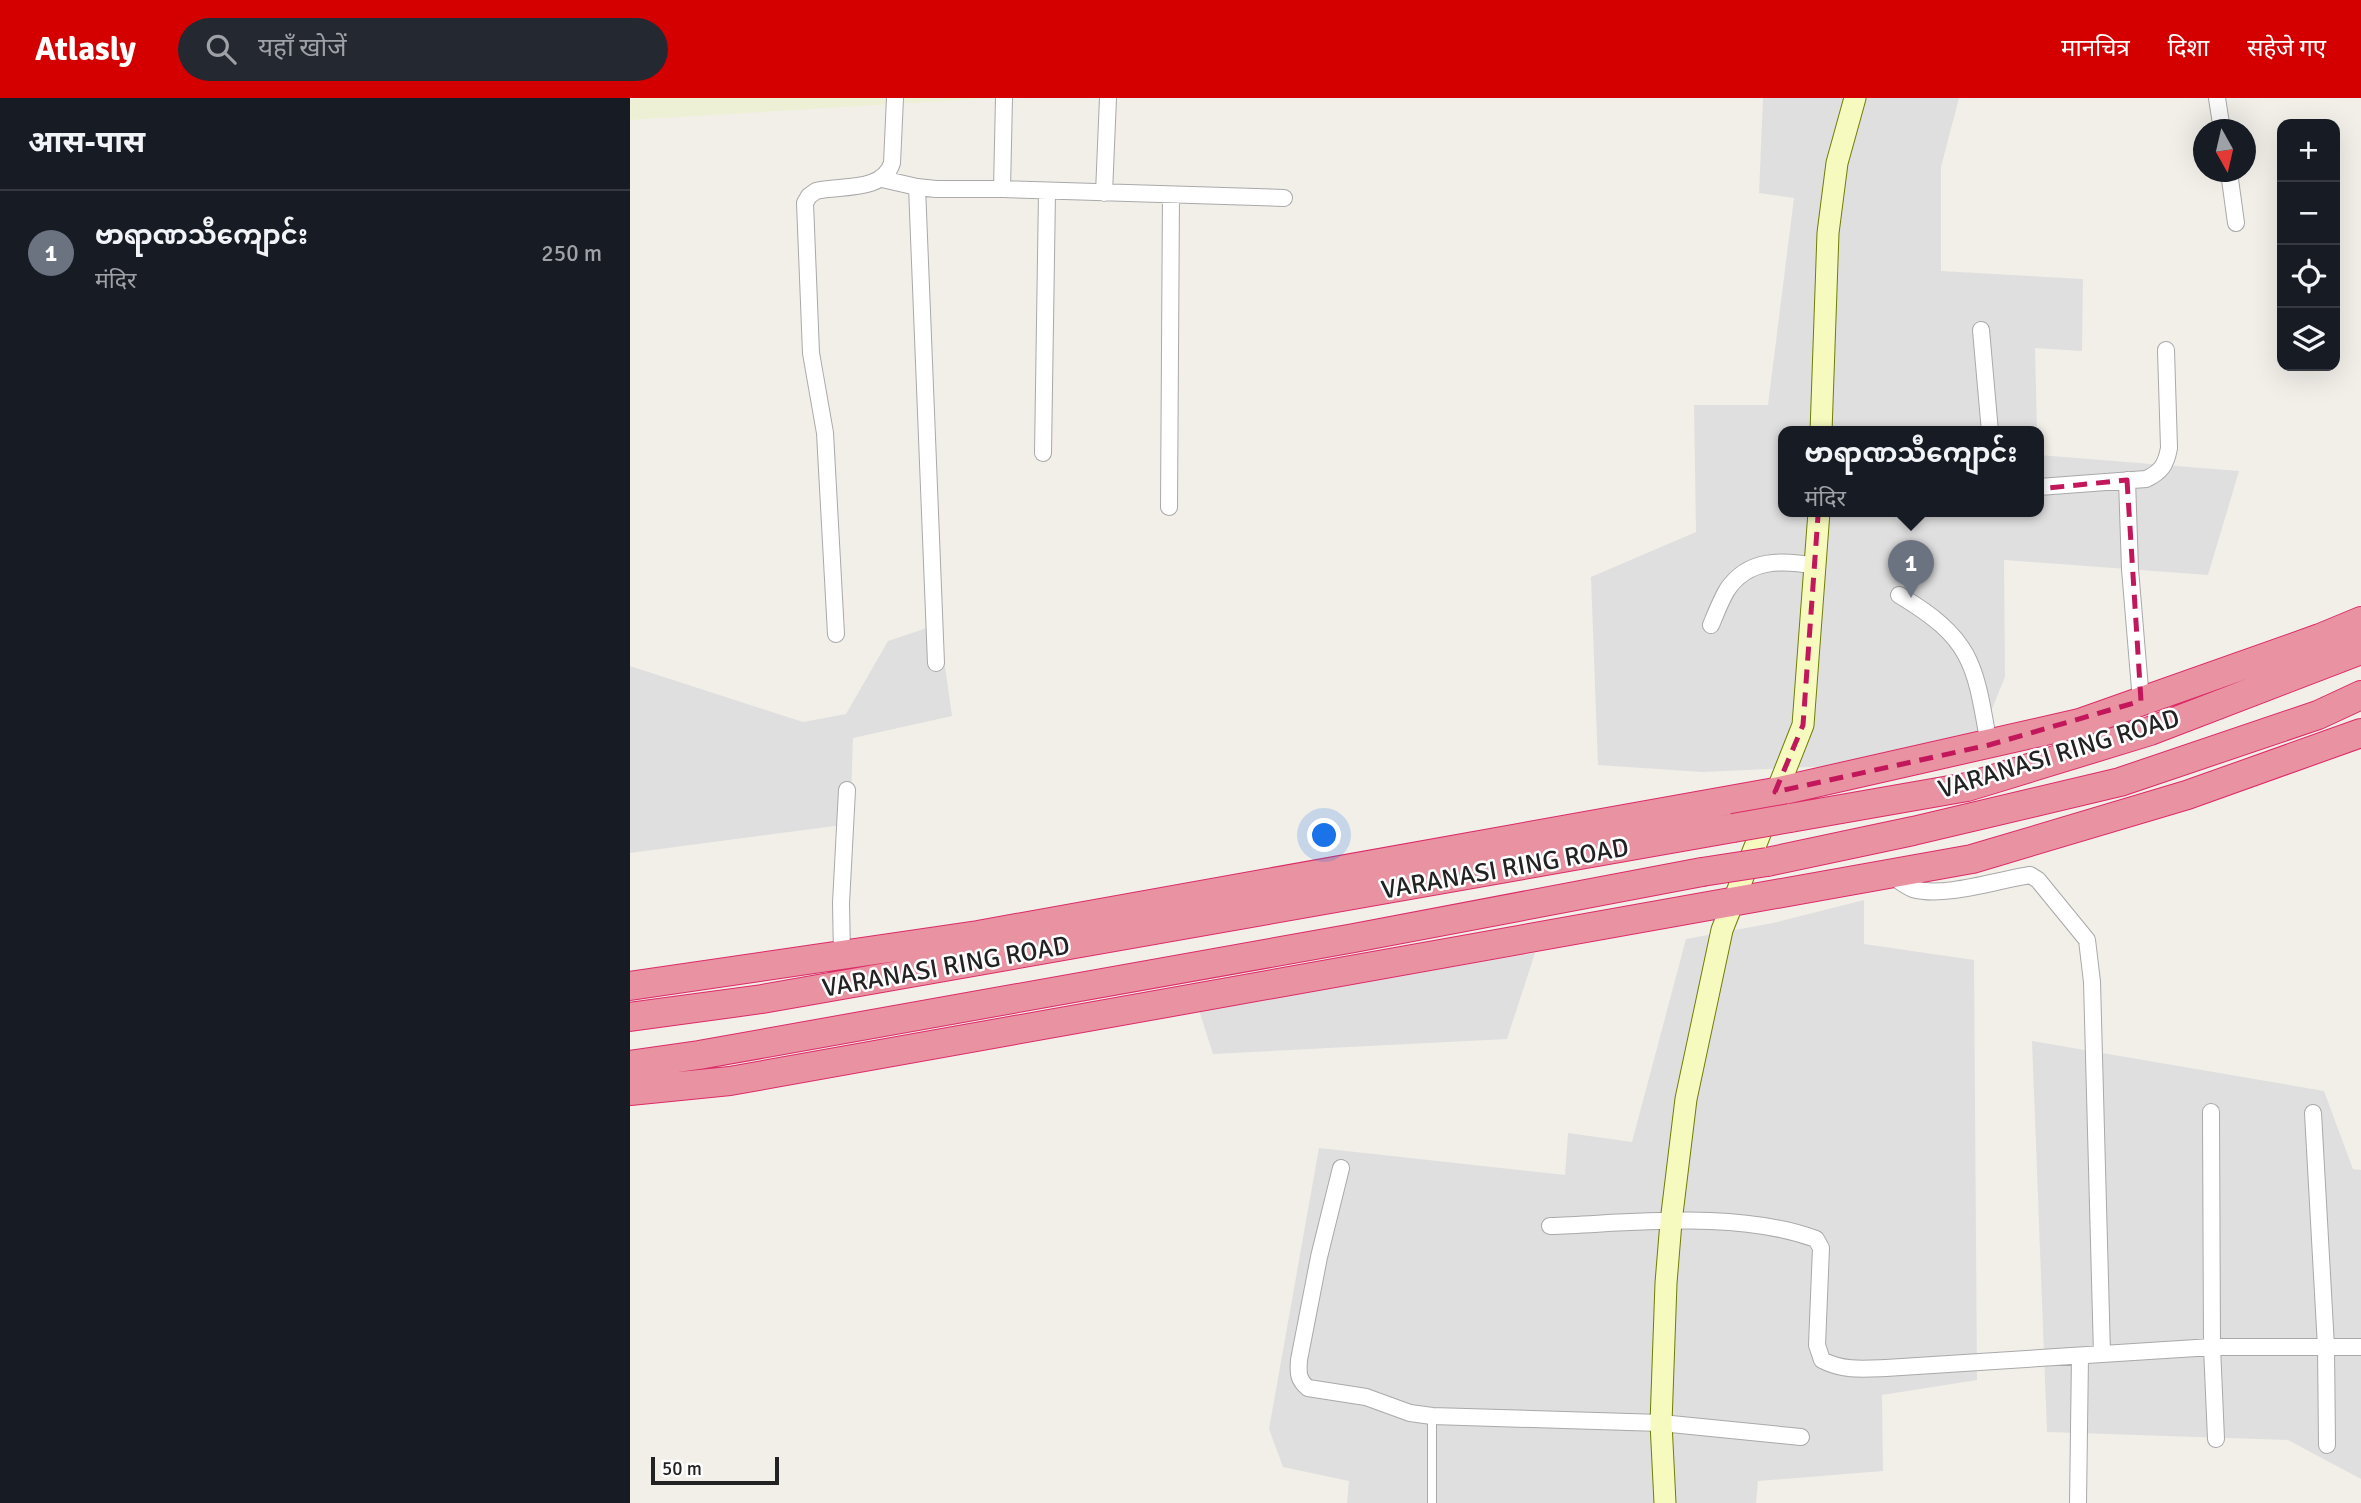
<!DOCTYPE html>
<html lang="hi">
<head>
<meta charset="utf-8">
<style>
	:root { --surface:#171b24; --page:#242831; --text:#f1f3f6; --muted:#9ea1a6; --line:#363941; --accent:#d40000 }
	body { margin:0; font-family:Signika,"Noto Sans Devanagari","Noto Sans Myanmar",sans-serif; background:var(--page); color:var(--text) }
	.controls { position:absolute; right:21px; top:21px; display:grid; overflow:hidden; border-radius:14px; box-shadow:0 7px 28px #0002 }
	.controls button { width:63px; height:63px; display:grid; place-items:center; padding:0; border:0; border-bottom:2px solid var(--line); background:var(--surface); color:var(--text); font:35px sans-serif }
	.compass { position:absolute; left:1563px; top:21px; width:63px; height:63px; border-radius:50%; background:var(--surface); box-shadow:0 7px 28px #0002; rotate:172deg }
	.scale { position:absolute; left:21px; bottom:18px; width:128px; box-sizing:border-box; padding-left:7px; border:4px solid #222; border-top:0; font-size:19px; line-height:24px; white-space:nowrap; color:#222; -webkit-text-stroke:5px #fff; paint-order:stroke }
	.you { position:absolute; left:695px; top:738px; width:24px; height:24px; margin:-18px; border:5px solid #fff; border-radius:50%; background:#1a73e8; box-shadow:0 0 0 10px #1a73e833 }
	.badge { display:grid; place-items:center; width:46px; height:46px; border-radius:50%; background:var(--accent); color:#fff; font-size:23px; font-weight:700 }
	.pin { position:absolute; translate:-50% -58px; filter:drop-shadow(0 2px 4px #0008) }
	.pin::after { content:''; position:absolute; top:37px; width:24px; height:21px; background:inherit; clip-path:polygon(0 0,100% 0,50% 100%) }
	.popup { position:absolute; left:1148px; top:328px; width:266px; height:91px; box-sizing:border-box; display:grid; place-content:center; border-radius:14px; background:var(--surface); filter:drop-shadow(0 2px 5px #0005); font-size:23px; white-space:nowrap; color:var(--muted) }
	.popup b { font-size:26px; color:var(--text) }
	.popup::after { content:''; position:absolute; left:50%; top:100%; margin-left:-14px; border:14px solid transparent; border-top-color:var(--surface) }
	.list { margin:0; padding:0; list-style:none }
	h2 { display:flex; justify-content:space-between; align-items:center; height:91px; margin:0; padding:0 28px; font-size:30px }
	h2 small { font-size:23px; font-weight:400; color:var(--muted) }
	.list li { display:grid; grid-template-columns:46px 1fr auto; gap:21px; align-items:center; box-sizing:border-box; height:126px; padding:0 28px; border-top:2px solid var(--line) }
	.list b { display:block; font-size:26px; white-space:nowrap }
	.list p { margin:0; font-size:23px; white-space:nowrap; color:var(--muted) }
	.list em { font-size:23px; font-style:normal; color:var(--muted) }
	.icon { flex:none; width:38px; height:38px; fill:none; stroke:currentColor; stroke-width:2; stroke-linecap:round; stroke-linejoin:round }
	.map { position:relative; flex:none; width:1731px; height:1405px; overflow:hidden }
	header { display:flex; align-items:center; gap:42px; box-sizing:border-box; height:98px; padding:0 35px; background:var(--accent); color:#fff }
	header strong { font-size:33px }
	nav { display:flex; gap:38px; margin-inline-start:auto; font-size:24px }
	.search { width:490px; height:63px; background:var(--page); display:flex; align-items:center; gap:18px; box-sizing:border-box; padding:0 24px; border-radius:38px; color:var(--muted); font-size:26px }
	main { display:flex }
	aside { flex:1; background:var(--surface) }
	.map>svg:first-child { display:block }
</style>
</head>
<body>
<header>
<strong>Atlasly</strong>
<div class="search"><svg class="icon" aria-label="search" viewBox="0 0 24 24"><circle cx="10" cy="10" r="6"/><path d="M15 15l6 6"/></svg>यहाँ खोजें</div>
<nav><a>मानचित्र</a><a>दिशा</a><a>सहेजे गए</a></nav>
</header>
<main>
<aside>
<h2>आस-पास<small></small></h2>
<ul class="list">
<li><span class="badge" style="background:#6b7280">1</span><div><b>ဗာရာဏသီကျောင်း</b><p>मंदिर</p></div><em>250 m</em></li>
</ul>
</aside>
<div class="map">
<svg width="1731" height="1405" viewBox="0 0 1731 1405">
	<rect width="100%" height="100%" fill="#f2efe9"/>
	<path fill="#e0dfdf" d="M1133,0H1329L1311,69V173L1453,181L1452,253L1405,250L1407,334H1153V414H1409V357L1609,373L1578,477L1374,462L1375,579L1351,638L1224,667L1072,674L968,667L961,479L1066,434L1064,307H1138L1164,100L1129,95Z
		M309,526L322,618L223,640L220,726L0,755V568L173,624L216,616L258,543Z
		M1234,802V846L1344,862L1347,1282L1252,1297L1253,1373L1128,1383L1126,1405H717L719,1383L653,1369L639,1331L689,1050L935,1077L938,1035L1002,1044L1056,841L1143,825Z
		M905,855L877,941L583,956L569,912Z
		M1402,943L1694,993L1723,1071L1731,1072V1381L1658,1342L1417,1334Z"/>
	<path fill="#eef0d5" d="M0,0H364L0,22Z"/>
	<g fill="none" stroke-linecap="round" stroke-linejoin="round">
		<g stroke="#a9a9a9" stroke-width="10">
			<path id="lane" d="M802,1318V1405"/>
		</g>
		<g stroke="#a9a9a9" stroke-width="18">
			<path id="street" d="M1587,0L1592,32
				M1599,74L1606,125
				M252,81L287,89L306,91H372L654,100
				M287,89L306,565
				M372,91L374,0
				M474,95L478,0
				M1351,232L1360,334
				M413,355L417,94
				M1497,382L1500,471L1511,603
				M1409,389L1516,381C1531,374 1536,367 1539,350L1536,252
				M539,409L541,97
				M1269,497C1343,541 1345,566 1359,647
				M1081,527C1086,515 1091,502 1097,492C1118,460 1153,462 1186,468
				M206,536L195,335L181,255L175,105L179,98L186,93C211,87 253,94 262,65L265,0
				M1259,776C1267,781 1275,788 1283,791C1314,800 1367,782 1400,777L1408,782L1457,842L1462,884L1472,1256
				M212,857L211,805L217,692
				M1581,1014L1582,1249L1586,1341
				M1683,1015L1696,1249L1697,1347
				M711,1070L689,1159L669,1262C668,1275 668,1282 678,1290L736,1299L780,1315L802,1318L1031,1325L1171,1339
				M920,1128C1005,1125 1106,1112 1186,1141L1191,1150L1187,1247L1192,1262C1213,1273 1233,1271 1256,1270L1582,1249H1731
				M1448,1405L1450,1258"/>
		</g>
		<g stroke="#707d05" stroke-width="23">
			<path id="secondary" d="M1191,334L1198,135L1207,65L1225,0
				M1035,1405L1031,1325L1036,1185L1041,1124L1056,1001L1092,832L1173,627L1189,414"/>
		</g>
		<g stroke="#dc2a67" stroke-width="30">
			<path id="highway" d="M1160,720L1337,689L1520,633L1731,552
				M1137,764L1283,733L1490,684L1688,617L1731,597
				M0,888L348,837L1145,694L1450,625L1690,540L1731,523
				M0,919L132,901L1103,730
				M0,967L69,957L724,840L1072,774
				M0,993L100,983L1342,761L1557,697L1731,635"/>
		</g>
		<use href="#lane" stroke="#fff" stroke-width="8"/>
		<use href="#street" stroke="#fff" stroke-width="16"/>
		<use href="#secondary" stroke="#f7fabf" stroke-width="21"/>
		<use href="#highway" stroke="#e892a2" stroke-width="28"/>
		<g stroke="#dc2a67" stroke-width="30" stroke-linecap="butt">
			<path id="highway-bridge" d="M1103,730L1160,720
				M1072,774L1137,764"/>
		</g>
		<use href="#highway-bridge" stroke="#e892a2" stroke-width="28"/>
	</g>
	<path fill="none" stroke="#c2185b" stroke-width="5" stroke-dasharray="14 9" stroke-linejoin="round" d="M1497,382L1511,603L1359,647L1145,694L1173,627L1189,404H1280Z"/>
	<g text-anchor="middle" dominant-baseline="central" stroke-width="5" stroke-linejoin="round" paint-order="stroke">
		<g font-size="26" fill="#222" stroke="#fff">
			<text transform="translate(1429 656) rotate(-17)">VARANASI RING ROAD</text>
			<text transform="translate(875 771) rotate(-10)">VARANASI RING ROAD</text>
			<text transform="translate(316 869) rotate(-10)">VARANASI RING ROAD</text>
		</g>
	</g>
</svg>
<div class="controls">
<button>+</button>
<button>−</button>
<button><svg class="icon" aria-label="locate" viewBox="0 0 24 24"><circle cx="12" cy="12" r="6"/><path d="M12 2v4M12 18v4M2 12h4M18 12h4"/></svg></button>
<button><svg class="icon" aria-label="layers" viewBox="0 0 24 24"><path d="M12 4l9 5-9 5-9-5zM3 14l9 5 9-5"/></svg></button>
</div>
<svg class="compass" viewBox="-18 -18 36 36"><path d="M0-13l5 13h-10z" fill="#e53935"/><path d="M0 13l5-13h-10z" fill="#9ea1a6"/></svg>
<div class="scale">50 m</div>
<div class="you"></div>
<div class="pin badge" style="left:1281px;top:500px;background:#6b7280">1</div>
<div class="popup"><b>ဗာရာဏသီကျောင်း</b>मंदिर</div>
</div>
</main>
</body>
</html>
